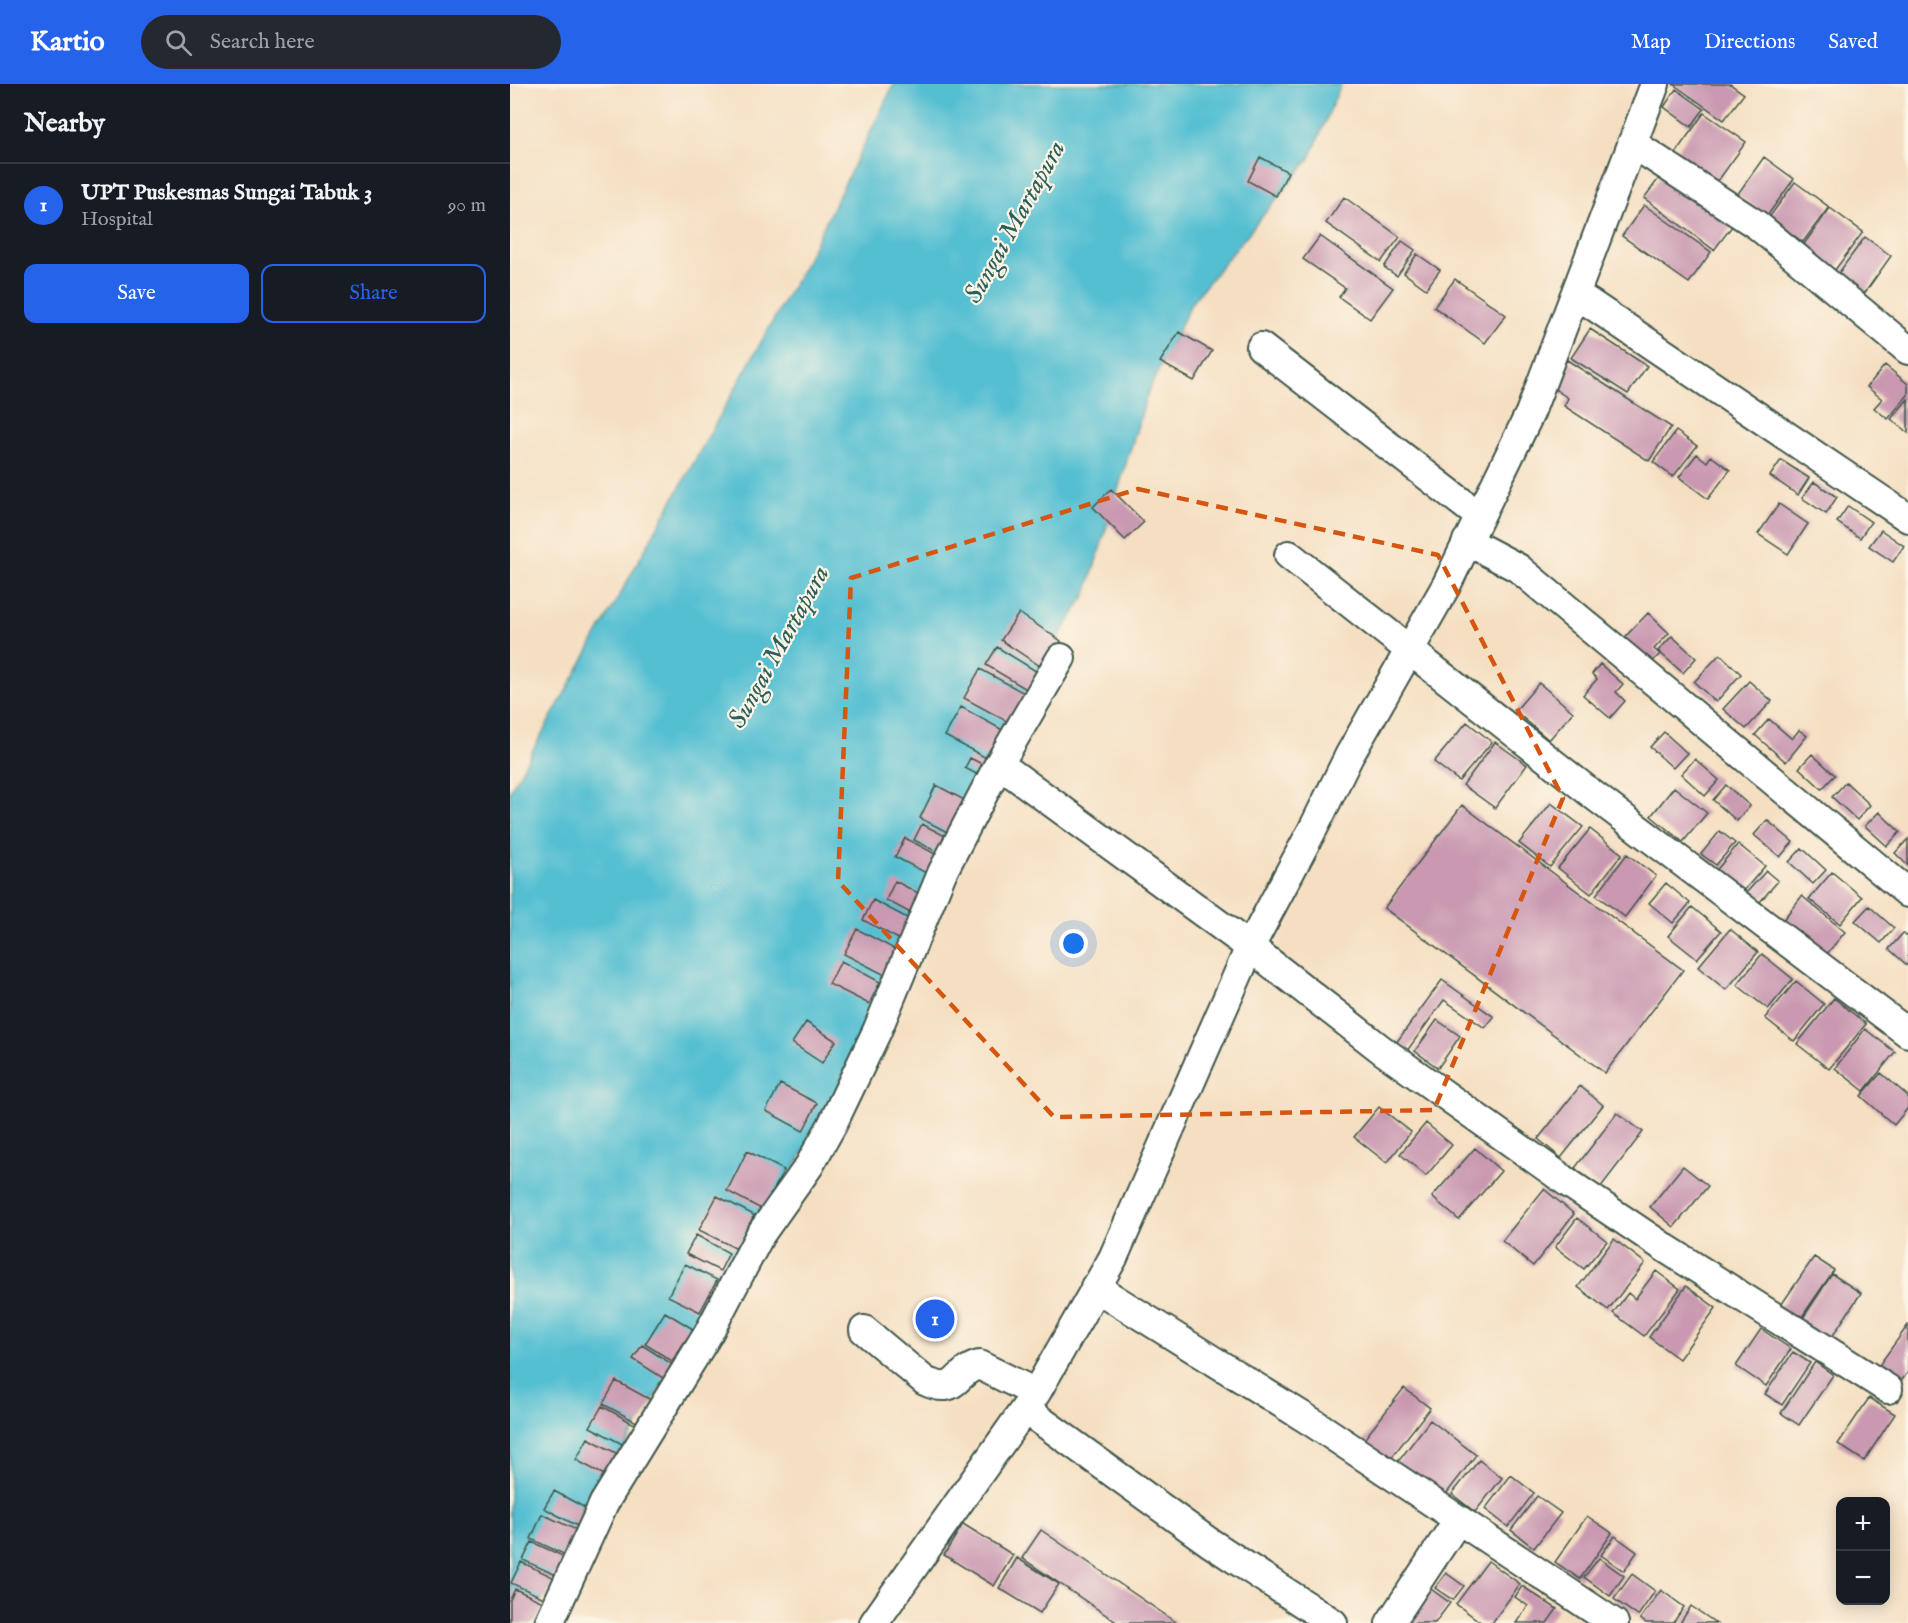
<!DOCTYPE html>
<html lang="en">
<head>
<meta charset="utf-8">
<style>
	:root { --surface:#171b24; --page:#242831; --text:#f1f3f6; --muted:#9ea1a6; --line:#363941; --accent:#2563eb }
	body { margin:0; font-family:"IM FELL English",serif; background:var(--page); color:var(--text) }
	.controls { position:absolute; right:18px; bottom:18px; display:grid; overflow:hidden; border-radius:12px; box-shadow:0 3px 15px #0003 }
	.controls button { width:54px; height:54px; display:grid; place-items:center; padding:0; border:0; border-bottom:2px solid var(--line); background:var(--surface); color:var(--text); font:30px sans-serif }
	.you { position:absolute; left:564px; top:860px; width:21px; height:21px; margin:-15px; border:4px solid #fff; border-radius:50%; background:#1a73e8; box-shadow:0 0 0 9px #1a73e833 }
	.badge { display:grid; place-items:center; width:39px; height:39px; border-radius:50%; background:var(--accent); color:#fff; font-size:20px; font-weight:700 }
	.pin { position:absolute; translate:-50% -50%; border:3px solid #fff; box-shadow:0 2px 6px #0006 }
	.list { margin:0; padding:0; list-style:none }
	h2 { display:flex; justify-content:space-between; align-items:center; height:78px; margin:0; padding:0 24px; font-size:26px }
	h2 small { font-size:20px; font-weight:400; color:var(--muted) }
	.list li { display:grid; grid-template-columns:39px 1fr auto; gap:18px; align-items:center; box-sizing:border-box; height:84px; padding:0 24px; border-top:2px solid var(--line) }
	.list b { display:block; font-size:22px; white-space:nowrap }
	.list p { margin:0; font-size:20px; white-space:nowrap; color:var(--muted) }
	.list em { font-size:20px; font-style:normal; color:var(--muted) }
	.actions { display:flex; gap:12px; padding:18px 24px }
	.actions a { flex:1; padding:14px 0; border:2px solid var(--accent); border-radius:12px; text-align:center; font-size:21px; color:var(--accent) }
	.actions .main { background:var(--accent); color:#fff }
	.icon { flex:none; width:33px; height:33px; fill:none; stroke:currentColor; stroke-width:2; stroke-linecap:round; stroke-linejoin:round }
	.map { position:relative; flex:none; width:1398px; height:1539px; overflow:hidden }
	header { display:flex; align-items:center; gap:36px; box-sizing:border-box; height:84px; padding:0 30px; background:var(--accent); color:#fff }
	header strong { font-size:28px }
	nav { display:flex; gap:33px; margin-inline-start:auto; font-size:21px }
	.search { width:420px; height:54px; background:var(--page); display:flex; align-items:center; gap:15px; box-sizing:border-box; padding:0 21px; border-radius:33px; color:var(--muted); font-size:22px }
	main { display:flex }
	aside { flex:1; background:var(--surface) }
	.map>svg:first-child { display:block }
</style>
</head>
<body>
<header>
<strong>Kartio</strong>
<div class="search"><svg class="icon" aria-label="search" viewBox="0 0 24 24"><circle cx="10" cy="10" r="6"/><path d="M15 15l6 6"/></svg>Search here</div>
<nav><a>Map</a><a>Directions</a><a>Saved</a></nav>
</header>
<main>
<aside>
<h2>Nearby<small></small></h2>
<ul class="list">
<li><span class="badge">1</span><div><b>UPT Puskesmas Sungai Tabuk 3</b><p>Hospital</p></div><em>90 m</em></li>
</ul>
<div class="actions"><a class="main">Save</a><a>Share</a></div>
</aside>
<div class="map">
<svg width="1398" height="1539" viewBox="0 0 1398 1539">
	<rect width="100%" height="100%" fill="#fcf5e5"/>
	<filter id="ink" filterUnits="userSpaceOnUse"><feTurbulence type="fractalNoise" baseFrequency=".0167" numOctaves="2"/><feDisplacementMap in="SourceGraphic" scale="12" xChannelSelector="R" yChannelSelector="G"/><feConvolveMatrix kernelMatrix="1 2 1 2 8 2 1 2 1" color-interpolation-filters="sRGB"/></filter>
	<filter id="wash" filterUnits="userSpaceOnUse"><feTurbulence type="fractalNoise" baseFrequency=".008" numOctaves="4" result="noise"/><feDisplacementMap in="SourceGraphic" scale="24" xChannelSelector="R" yChannelSelector="G"/><feGaussianBlur stdDeviation="1.35" result="paint"/><feColorMatrix in="noise" values="0 0 0 0 0 0 0 0 0 0 0 0 0 0 0 0 0 1.4 0 .05"/><feComposite in="paint" operator="in"/></filter>
	<g filter="url(#wash)">
		<rect width="100%" height="100%" fill="#f5dfc2"/>
		<path fill="#55bfd2" stroke="#3a7e83" stroke-width="1.5" d="M384,0H831L800,74L682,218L638,308L576,510L492,643L429,774L316,1031L100,1387L46,1485L21,1539H0V707L297,176Z"/>
		<g id="blocks">
			<path fill="#c998b1" d="M1163,0H1220L1234,10L1214,36Z
				M1166,5L1194,25L1181,43L1154,23Z
				M1194,29L1236,58L1205,101L1163,72Z
				M750,73L778,88L766,112L738,97Z
				M1254,73L1284,95L1257,132L1227,111Z
				M1153,89L1223,141L1204,166L1134,114Z
				M1285,98L1319,123L1293,158L1280,149L1273,158L1252,143Z
				M834,113L890,153L871,178L816,139Z
				M1134,121L1201,168L1179,199L1112,152Z
				M1320,124L1353,148L1322,190L1289,167Z
				M810,152L883,204L860,235L829,213L835,204L793,175Z
				M1355,153L1381,172L1349,217L1322,198Z
				M892,157L905,166L887,192L874,183Z
				M907,170L930,186L916,205L894,189Z
				M945,195L996,231L975,259L924,223Z
				M1080,245L1137,282L1118,310L1061,274Z
				M669,248L702,267L684,297L650,278Z
				M1057,276L1161,343L1139,377L1054,322L1058,314L1040,302Z
				M1375,281L1398,300V311L1378,335L1364,324L1372,315L1357,303Z
				M1398,315V349L1381,335Z
				M1166,347L1187,362L1163,393L1143,378Z
				M1187,370L1197,378L1201,372L1220,386L1198,415L1169,393Z
				M1271,376L1299,394L1288,411L1260,392Z
				M1304,398L1327,413L1316,430L1292,414Z
				M601,405L634,438L615,456L583,423Z
				M1269,420L1298,440L1278,470L1248,450Z
				M1338,422L1361,438L1350,454L1327,438Z
				M1371,446L1394,462L1383,478L1359,462Z
				M509,529L551,557L533,584L491,556Z
				M1138,529L1159,549L1144,565L1150,570L1141,579L1114,554Z
				M1162,552L1186,574L1173,589L1148,567Z
				M487,563L529,589L518,606L476,581Z
				M1210,570L1231,590L1206,618L1184,598Z
				M1090,580L1113,600L1106,608L1115,617L1100,634L1073,611L1087,595L1082,590Z
				M470,585L516,610L500,639L454,614Z
				M1239,597L1262,617L1236,645L1213,625Z
				M1029,599L1063,628L1039,656L1005,627Z
				M451,623L498,649L482,677L435,652Z
				M1259,635L1282,655L1289,646L1297,652L1276,678L1245,651Z
				M957,638L982,658L949,697L924,678Z
				M1154,648L1177,669L1163,684L1140,663Z
				M985,658L1017,681L985,724L953,701Z
				M1302,670L1325,691L1312,705L1289,684Z
				M460,674L476,682L470,692L455,684Z
				M1185,675L1209,696L1195,712L1171,690Z
				M1336,698L1360,721L1347,736L1322,713Z
				M426,701L460,719L443,751L410,734Z
				M1216,701L1240,722L1227,737L1203,716Z
				M1164,703L1197,729L1173,758L1141,732Z
				M1041,719L1073,743L1040,783L1009,759Z
				M952,721L1173,886L1095,989L874,824Z
				M1369,728L1390,748L1377,762L1355,742Z
				M1257,736L1283,758L1270,773L1244,751Z
				M412,740L441,755L433,771L404,756Z
				M1080,745L1112,770L1081,810L1048,784Z
				M1210,747L1225,759L1206,781L1191,770Z
				M395,754L433,774L424,793L385,773Z
				M1398,755V782L1385,769Z
				M1228,760L1255,782L1231,810L1205,788Z
				M1292,764L1316,786L1303,800L1279,778Z
				M1117,770L1146,792L1115,833L1086,811Z
				M1256,787L1268,797L1249,819L1237,808Z
				M1322,788L1352,813L1330,840L1299,815Z
				M385,797L414,812L404,831L376,816Z
				M1156,799L1180,819L1163,839L1139,819Z
				M1292,812L1335,848L1315,872L1272,837Z
				M363,816L405,838L394,858L353,836Z
				M1359,822L1384,844L1371,859L1345,837Z
				M1182,823L1211,847L1187,875L1158,852Z
				M347,845L388,867L375,891L334,870Z
				M1220,845L1248,868L1216,906L1188,883Z
				M1393,849L1398,853V882L1379,865Z
				M1252,870L1283,895L1258,925L1227,901Z
				M331,877L370,898L359,920L319,900Z
				M932,896L984,933L975,944L934,916L894,971L883,963Z
				M1286,897L1314,920L1284,957L1255,934Z
				M1324,914L1356,940L1319,985L1287,960Z
				M927,936L950,952L928,984L905,967Z
				M296,938L326,957L312,979L282,959Z
				M1355,945L1385,968L1354,1007L1325,984Z
				M1371,989L1398,1012V1024L1384,1041L1351,1012Z
				M270,1000L307,1019L293,1047L256,1027Z
				M1070,1002L1093,1021L1051,1074L1028,1055Z
				M869,1023L901,1048L877,1079L844,1053Z
				M1107,1029L1133,1048L1090,1104L1065,1084Z
				M916,1039L942,1061L916,1092L890,1070Z
				M965,1064L991,1087L949,1136L922,1113Z
				M237,1067L274,1086L253,1126L217,1107Z
				M1173,1082L1198,1102L1164,1143L1140,1123Z
				M1034,1105L1064,1130L1023,1182L992,1157Z
				M207,1112L244,1131L227,1165L189,1146Z
				M1067,1134L1097,1157L1074,1185L1045,1163Z
				M186,1151L219,1169L210,1187L176,1170Z
				M1104,1155L1135,1179L1098,1226L1068,1203Z
				M1304,1173L1324,1186L1289,1237L1269,1224Z
				M175,1180L207,1196L190,1228L158,1212Z
				M1146,1187L1170,1205L1134,1252L1103,1229L1118,1209L1125,1215Z
				M1322,1190L1351,1209L1318,1259L1289,1240Z
				M1176,1202L1206,1224L1169,1275L1139,1253Z
				M155,1228L183,1245L162,1277L135,1260Z
				M1398,1241V1288L1389,1300L1367,1284Z
				M1251,1245L1281,1265L1256,1302L1226,1282Z
				M132,1261L165,1282L156,1296L123,1275Z
				M1283,1268L1300,1279L1272,1321L1255,1310Z
				M1305,1278L1323,1291L1289,1341L1271,1329Z
				M106,1297L143,1317L130,1340L93,1320Z
				M894,1304L920,1324L878,1378L852,1358Z
				M1359,1314L1385,1330L1354,1377L1328,1360Z
				M92,1322L126,1341L114,1361L80,1343Z
				M920,1336L966,1371L933,1414L887,1379Z
				M78,1354L108,1370L96,1392L66,1376Z
				M969,1376L992,1394L965,1428L942,1410Z
				M1001,1391L1024,1409L998,1443L975,1425Z
				M44,1407L81,1427L71,1444L34,1424Z
				M1027,1412L1051,1429L1024,1464L1001,1446Z
				M32,1430L71,1448L60,1473L21,1455Z
				M1077,1432L1102,1449L1070,1495L1045,1478Z
				M453,1440L503,1471L484,1502L434,1471Z
				M531,1446L667,1539H608L512,1474Z
				M1105,1452L1127,1468L1114,1487L1091,1471Z
				M22,1458L57,1474L48,1492L13,1476Z
				M507,1474L549,1500L530,1529L489,1504Z
				M1089,1474L1114,1492L1100,1512L1074,1493Z
				M978,1477L1010,1500L982,1539H972L946,1520Z
				M11,1478L45,1494L36,1515L1,1499Z
				M936,1489L954,1502L943,1516L925,1504Z
				M1122,1490L1145,1507L1128,1532L1104,1515Z
				M914,1500L940,1519L925,1539H887Z
				M1012,1502L1047,1525L1037,1539H1006L1018,1522L1005,1513Z
				M5,1505L35,1519L25,1539H0V1516Z
				M1151,1506L1174,1523L1163,1539H1136L1130,1535Z
				M1181,1522L1206,1539H1170Z"/>
		</g>
	</g>
	<g filter="url(#ink)">
		<use href="#blocks" fill-opacity="0" stroke="#3f5549" stroke-width="1.5"/>
		<g fill="none" stroke-linecap="round" stroke-linejoin="round">
			<g stroke="#3f5549" stroke-width="32">
				<path id="minor" d="M1122,59L1247,141L1398,266
					M1066,210L1398,434
					M751,263L968,431
					M957,457L1008,484L1398,809
					M779,471L1082,710L1398,949
					M551,574L489,680L740,863L872,966L1060,1100L1155,1164L1378,1305
					M585,1203L805,1340L1104,1539
					M354,1246L415,1297C449,1313 444,1287 469,1281L526,1309
					M515,1325L699,1458L823,1539
					M39,1539L94,1419L198,1250L250,1151L299,1082L322,1041L367,947L432,789L489,680
					M364,1539L526,1309L603,1174L740,863L805,741L839,672L936,502L1020,329L1145,0
					M880,1539L948,1436"/>
			</g>
			<use href="#minor" stroke="#fff" stroke-width="28"/>
		</g>
	</g>
	<path fill="none" stroke="#d45610" stroke-width="4.5" stroke-dasharray="12 8" stroke-linejoin="round" d="M628,405L928,471L1053,714L924,1026L544,1033L328,797L341,494Z"/>
	<g text-anchor="middle" dominant-baseline="central" stroke-width="4.5" stroke-linejoin="round" paint-order="stroke">
		<g font-size="26" font-style="italic" fill="#2c5e5c" stroke="#fcf5e5">
			<text transform="translate(505 138) rotate(-61)">Sungai Martapura</text>
			<text transform="translate(269 563) rotate(-61)">Sungai Martapura</text>
		</g>
	</g>
</svg>
<div class="controls">
<button>+</button>
<button>−</button>
</div>
<div class="you"></div>
<div class="pin badge" style="left:425px;top:1235px">1</div>
</div>
</main>
</body>
</html>
